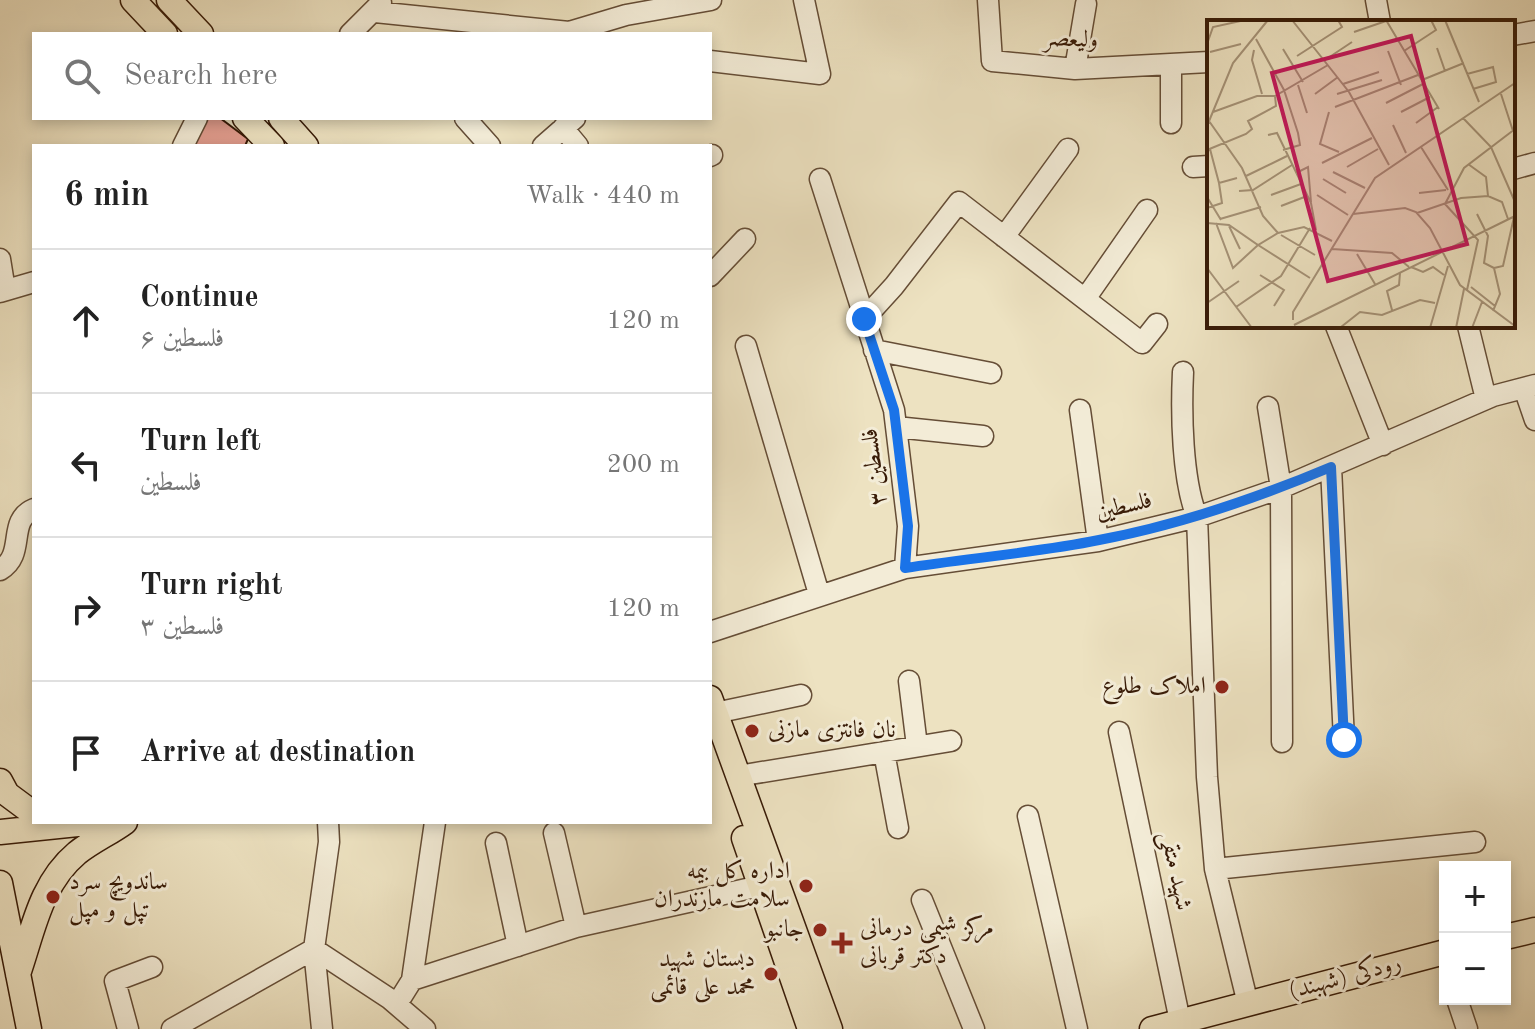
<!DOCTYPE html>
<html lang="en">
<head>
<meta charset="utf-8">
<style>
	:root { --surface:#fff; --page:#f2f2f2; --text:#222; --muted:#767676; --line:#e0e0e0 }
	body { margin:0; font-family:"Old Standard TT",Amiri,serif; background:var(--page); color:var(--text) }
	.controls { position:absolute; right:24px; bottom:24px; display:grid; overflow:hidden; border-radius:0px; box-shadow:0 4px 12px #0003 }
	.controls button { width:72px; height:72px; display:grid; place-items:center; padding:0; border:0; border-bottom:2px solid var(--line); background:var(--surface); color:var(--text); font:40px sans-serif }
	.stop { position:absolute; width:24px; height:24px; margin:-18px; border:6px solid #1a73e8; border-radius:50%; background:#fff }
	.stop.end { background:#1a73e8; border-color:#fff; box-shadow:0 2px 8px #0008 }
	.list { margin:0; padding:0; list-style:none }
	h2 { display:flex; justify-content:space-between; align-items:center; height:104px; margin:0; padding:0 32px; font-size:34px }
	h2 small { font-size:26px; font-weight:400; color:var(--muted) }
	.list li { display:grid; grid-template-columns:52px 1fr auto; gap:24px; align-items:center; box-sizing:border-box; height:144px; padding:0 32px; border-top:2px solid var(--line) }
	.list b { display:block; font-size:30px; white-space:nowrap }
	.list p { margin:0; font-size:26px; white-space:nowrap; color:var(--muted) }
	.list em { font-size:26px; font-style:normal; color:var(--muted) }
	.icon { flex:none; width:44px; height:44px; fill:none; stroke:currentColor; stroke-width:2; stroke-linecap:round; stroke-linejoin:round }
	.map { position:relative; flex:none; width:1535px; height:1029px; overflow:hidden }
	.search { position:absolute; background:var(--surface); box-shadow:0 4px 12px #0003; left:32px; top:32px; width:680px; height:88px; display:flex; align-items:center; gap:20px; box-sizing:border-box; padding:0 28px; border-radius:0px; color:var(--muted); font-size:30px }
	.panel { position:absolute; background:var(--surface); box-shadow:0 4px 12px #0003; left:32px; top:144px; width:680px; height:680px; border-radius:0px }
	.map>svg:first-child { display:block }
</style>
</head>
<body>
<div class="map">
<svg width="1535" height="1029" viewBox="0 0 1535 1029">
	<rect width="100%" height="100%" fill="#ede2c1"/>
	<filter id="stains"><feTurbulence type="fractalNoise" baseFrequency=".0025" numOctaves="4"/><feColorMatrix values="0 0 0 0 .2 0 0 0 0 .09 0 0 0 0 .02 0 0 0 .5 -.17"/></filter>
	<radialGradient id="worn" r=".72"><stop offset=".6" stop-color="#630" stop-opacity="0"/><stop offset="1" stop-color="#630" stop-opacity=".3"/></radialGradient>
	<path fill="#e19d8f" stroke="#381b07" stroke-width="2" d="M202,118H220L248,139L245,146H188Z"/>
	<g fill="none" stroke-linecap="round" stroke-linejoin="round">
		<g stroke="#654d36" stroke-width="23">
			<path id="minor" d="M988,0L992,61L1075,69L1209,62
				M1376,0L1380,22
				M375,12L569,32L626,15L711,0
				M350,34L381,3
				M1513,35L1535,31
				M710,61L820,74L804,0
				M1171,64V123
				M1075,69L1086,4
				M465,118L490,146
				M563,128L578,146
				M183,146L197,118
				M543,146L575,118
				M710,156L712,155
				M1193,167L1209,166
				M1513,169L1535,163
				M820,179L894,410L908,526L905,568
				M1004,237L1068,149
				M0,259L5,290
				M710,276L745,239
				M0,292L34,282
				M1085,299L1147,210
				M864,319L894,286L959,202L1142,343L1157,324
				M1336,326L1383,445
				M1468,326L1486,399
				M746,346L819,594
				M874,350L991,373
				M1183,372C1181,413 1182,479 1197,517L1207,777L1215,869L1248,1004
				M1524,388L1535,420
				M1268,407L1281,488L1282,742
				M1080,410L1098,541
				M896,427L983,436
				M1331,467L1344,740
				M0,570C27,554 6,521 34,509
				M710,632L905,568L1098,541L1197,517L1281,488L1493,396L1535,385
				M909,681L917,746
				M715,713L801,695
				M1119,732L1180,1021
				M884,752L898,828
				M738,776L951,741
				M1028,816L1077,1029
				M554,833L576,927
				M496,843L518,946
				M1215,869L1475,842
				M922,900L974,1029
				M314,949L390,999L425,1029
				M412,980L435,822
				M402,996L412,980L576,927L760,886
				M1457,999L1467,1029
				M128,1029L115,981L152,967
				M172,1029L314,949
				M322,1029L314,949L329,842L328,822"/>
		</g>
		<g stroke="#381b07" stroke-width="27">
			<path id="major" d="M133,0L165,34
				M169,0L201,34
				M245,118L272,146
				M281,118L306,146
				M710,698L830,1029
				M0,781L7,794L34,814
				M0,832L97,822
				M744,838L810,1029
				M0,883L29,1029
				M1505,937L1535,930
				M18,974C33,931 40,884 77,853C92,841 110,833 125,822
				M1152,1029L1445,952"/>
		</g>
		<use href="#minor" stroke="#f3ecd7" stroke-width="20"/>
		<use href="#major" stroke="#ede2c1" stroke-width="24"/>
	</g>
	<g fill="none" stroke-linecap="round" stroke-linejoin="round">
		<path stroke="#1a73e8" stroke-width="10" d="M864,319L894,410L908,526L905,568C969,558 1035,553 1099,540C1179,525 1255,499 1331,467L1344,740"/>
	</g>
	<g fill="#8f2418" stroke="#f3ecd7" stroke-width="3">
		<circle cx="1222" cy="687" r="8"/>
		<circle cx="752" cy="731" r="8"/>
		<circle cx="806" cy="886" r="8"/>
		<circle cx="53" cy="897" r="8"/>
		<circle cx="820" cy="930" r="8"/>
		<path d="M838 931h8v8h8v8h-8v8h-8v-8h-8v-8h8z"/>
		<circle cx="771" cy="974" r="8"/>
	</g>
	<g text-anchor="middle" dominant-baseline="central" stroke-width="6" stroke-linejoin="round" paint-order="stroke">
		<g font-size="24" fill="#381b07" stroke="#f3ecd7">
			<text transform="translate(1071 40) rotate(2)">ولیعصر</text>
			<text transform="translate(875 467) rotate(-97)">فلسطین ۳</text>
			<text transform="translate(1124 507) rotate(-13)">فلسطین</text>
			<text transform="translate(1175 871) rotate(78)">شهید متقی</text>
			<text transform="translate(1345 978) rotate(-15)">رودکی (شهبند)</text>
		</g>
		<g font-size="24" fill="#381b07" stroke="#f3ecd7" text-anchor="end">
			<text x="1206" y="687">املاک طلوع</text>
			<text x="768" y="731" text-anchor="start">نان فانتزی مازنی</text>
			<text x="790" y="872">اداره کل بیمه<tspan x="790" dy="28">سلامت مازندران</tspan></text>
			<text x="69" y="883" text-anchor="start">ساندویچ سرد<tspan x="69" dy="28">تپل و مپل</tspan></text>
			<text x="860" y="929" text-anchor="start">مرکز شیمی درمانی<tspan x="860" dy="28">دکتر قربانی</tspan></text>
			<text x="804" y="930">جانبو</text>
			<text x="755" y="960">دبستان شهید<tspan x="755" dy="28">محمد علی قائمی</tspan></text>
		</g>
	</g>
	<g transform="translate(1207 20)">
		<rect width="308" height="308" fill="#ede2c1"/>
		<path fill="none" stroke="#a59277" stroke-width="2" d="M85,0L142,72L182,145M179,0L232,89M238,0L272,82M147,12L179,1M49,19L77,70L91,113L93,125L76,130M0,24L6,7L38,0M230,28L238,51M76,29L96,62M0,30V72M47,30L45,40L55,74M181,31L194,65M197,31L229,10L224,0M3,32L34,24M90,36L135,7L131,0M118,40L145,22M260,54L286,47L289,62L266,69M215,60L257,43M136,64L172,52M91,65L100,93M108,74L131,57M130,74L175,60M294,74L306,111M179,83L216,64M128,87L211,55M6,92L50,76H68L121,45M122,92L113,124L132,132M194,92L223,77M256,98L284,127L308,182M2,101L35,148L56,196L71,213M209,103L231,87M186,105L199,133M0,106L26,43L61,0M61,115L70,113L104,183L109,210M214,127L241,170M3,129L12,163L30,158M0,130L39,114L45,109L41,101L69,86L68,76M115,143L165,118M261,144L279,157L281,176M140,147L171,129M126,152L158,168M89,153L101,147L104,182M39,156L80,136M116,159L139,173M32,171L46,170L85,145M212,173L239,170M64,175L94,164M110,175L141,195M0,177L14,200M238,184L257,148L308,109M238,184L271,220L260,270M74,186L100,176M0,188L15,183L12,163M210,193L254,178L281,176L295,182L301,199M146,194L198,188L209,192L223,208L253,265L308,306M270,194L281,216L277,243L287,248M13,199L54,187M0,203L22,205L51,225L71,213L97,207L125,221M9,203L26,248L51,225L103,258M22,206L33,229M74,215L108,235M125,229L185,233L202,247M150,234L168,264M204,247L216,252L226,247L237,255M0,248L45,308M287,248L296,246L307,197M53,255L77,270L67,286M264,267L288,286M0,283L32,261M29,287L74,256L103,208M185,290L180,271L192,265L193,253M286,291L293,274L287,248M86,300V292L168,158L308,63M87,305L308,196M134,307L153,292L175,295L213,280L228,283M223,308L241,246M249,308L257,269M265,308L275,282"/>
		<path fill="#c2185b" fill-opacity="0.15" stroke="#c2185b" stroke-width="4" d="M204,16L260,224L121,261L65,53Z"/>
		<rect width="308" height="308" fill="none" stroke="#381b07" stroke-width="4"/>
	</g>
	<rect width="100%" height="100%" filter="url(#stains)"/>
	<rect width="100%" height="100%" fill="url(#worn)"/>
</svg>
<div class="controls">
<button>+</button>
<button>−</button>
</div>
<div class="stop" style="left:1344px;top:740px"></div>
<div class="stop end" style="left:864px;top:319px"></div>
<div class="search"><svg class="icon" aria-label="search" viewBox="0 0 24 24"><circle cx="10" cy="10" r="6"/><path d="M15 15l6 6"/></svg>Search here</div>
<section class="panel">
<h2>6 min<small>Walk · 440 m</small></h2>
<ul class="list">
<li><svg class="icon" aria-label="ahead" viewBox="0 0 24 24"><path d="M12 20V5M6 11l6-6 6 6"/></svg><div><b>Continue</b><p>فلسطین ۶</p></div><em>120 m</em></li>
<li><svg class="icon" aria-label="left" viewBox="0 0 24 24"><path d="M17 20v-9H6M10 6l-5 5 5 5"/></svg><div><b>Turn left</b><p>فلسطین</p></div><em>200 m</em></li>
<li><svg class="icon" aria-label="right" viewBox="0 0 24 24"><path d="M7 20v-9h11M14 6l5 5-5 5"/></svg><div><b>Turn right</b><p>فلسطین ۳</p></div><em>120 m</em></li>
<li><svg class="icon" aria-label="arrive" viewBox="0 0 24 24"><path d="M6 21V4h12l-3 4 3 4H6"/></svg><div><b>Arrive at destination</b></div></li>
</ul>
</section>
</div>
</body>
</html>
